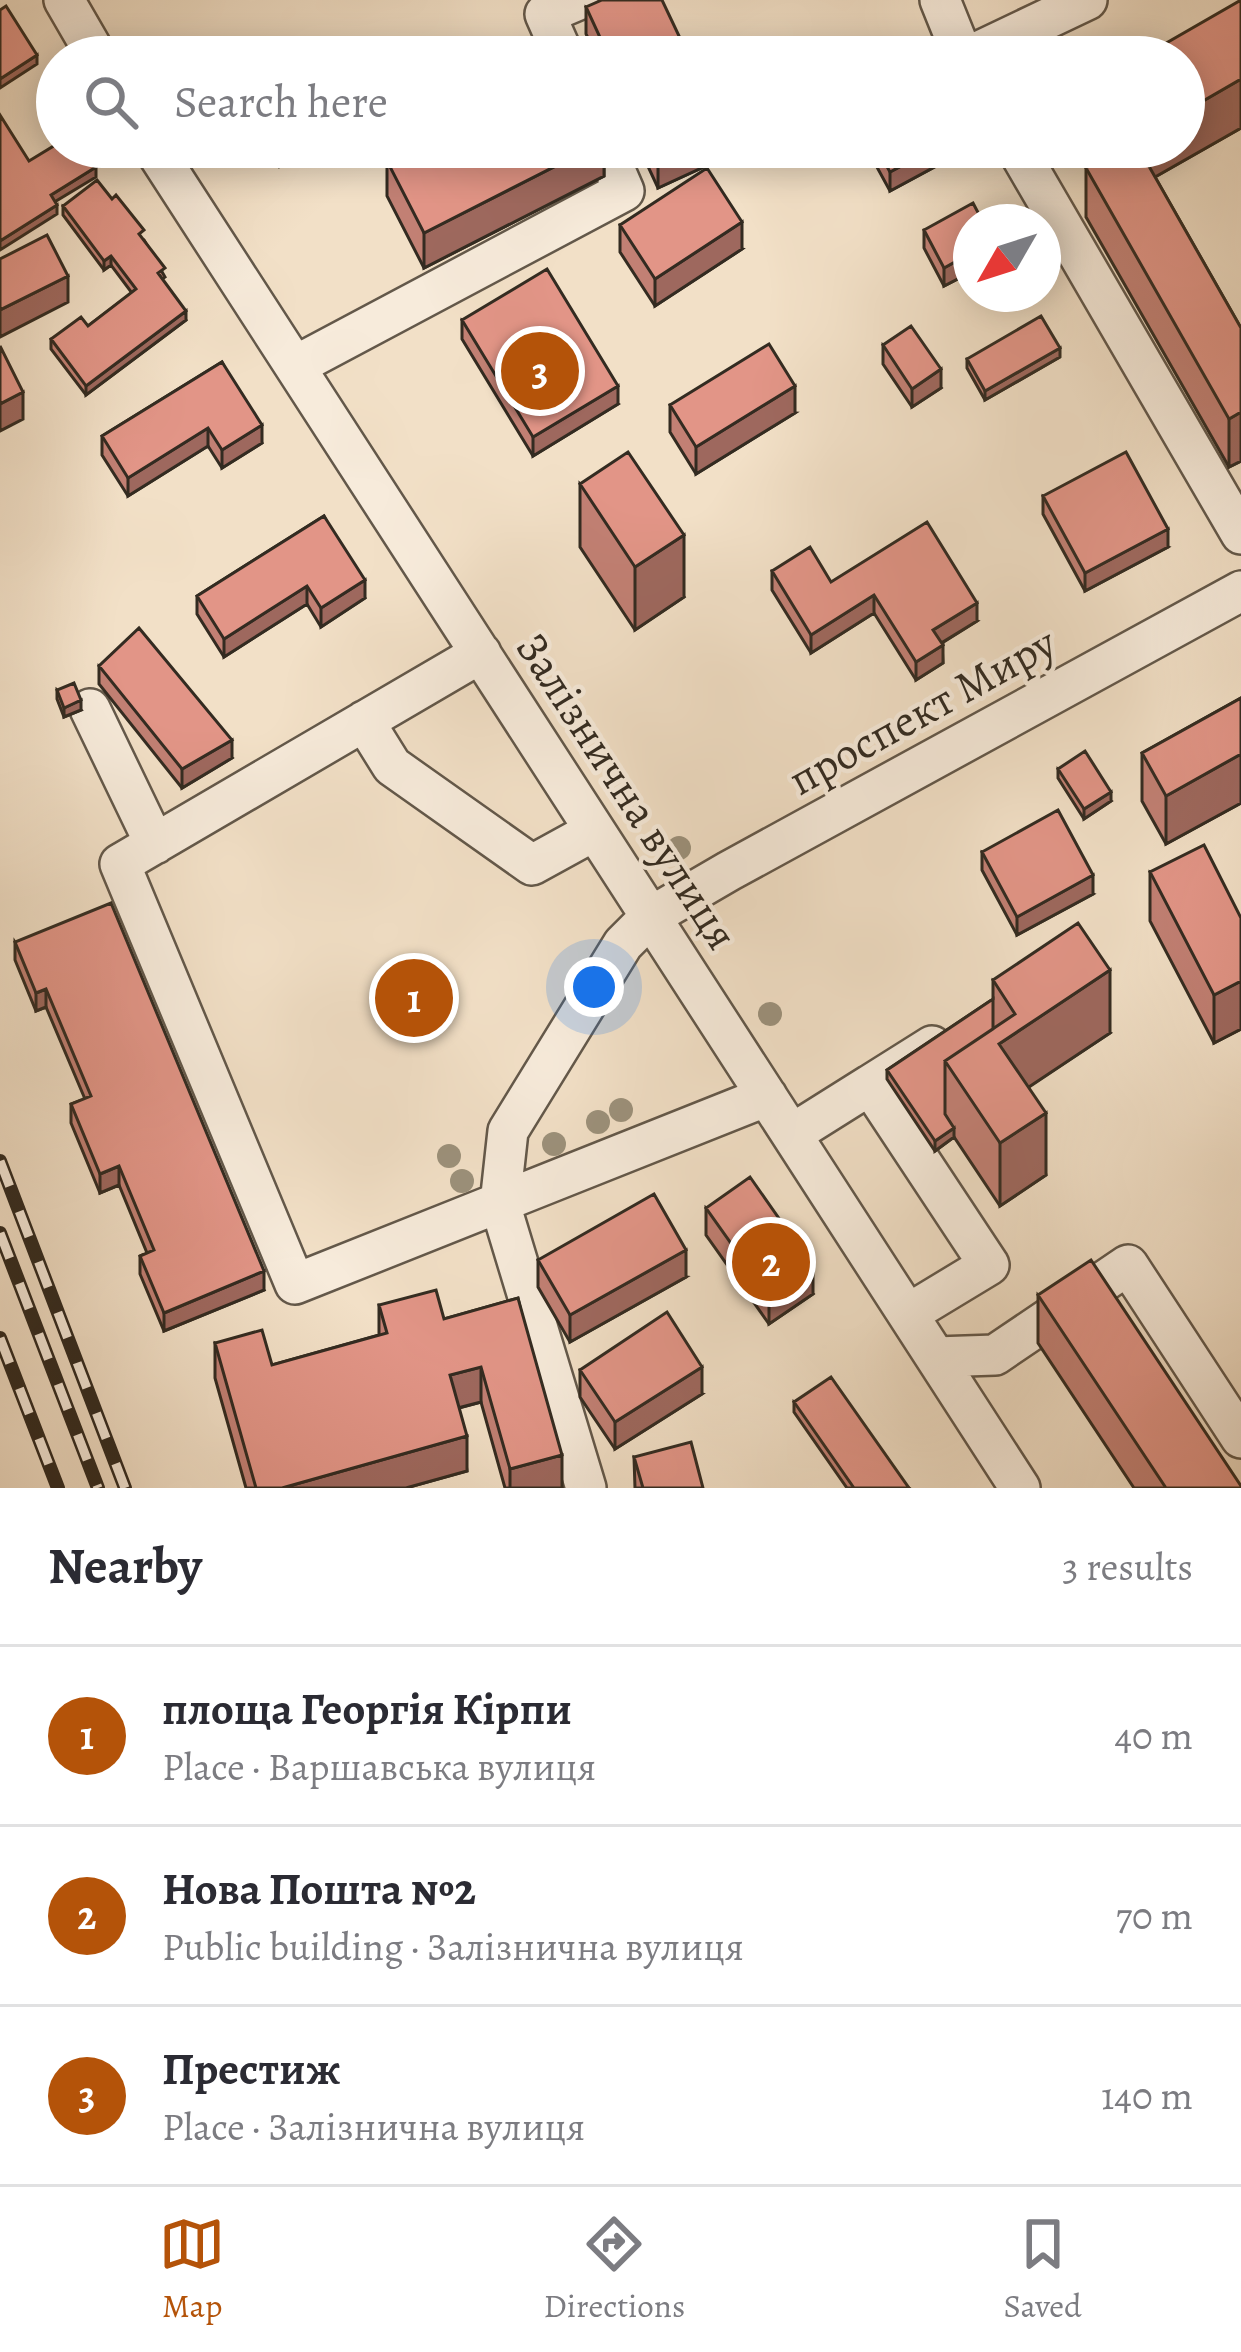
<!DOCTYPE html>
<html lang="en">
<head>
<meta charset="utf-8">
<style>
	:root { --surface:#fff; --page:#f2f2f3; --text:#2b2b33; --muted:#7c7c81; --line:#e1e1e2; --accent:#b45309 }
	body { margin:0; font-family:Alegreya,serif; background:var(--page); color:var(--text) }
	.compass { position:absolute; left:953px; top:204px; width:108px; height:108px; border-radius:50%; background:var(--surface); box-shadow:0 6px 30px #0003; rotate:231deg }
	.you { position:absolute; left:594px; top:987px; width:42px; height:42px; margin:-30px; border:9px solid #fff; border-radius:50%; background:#1a73e8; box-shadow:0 0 0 18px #1a73e833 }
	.badge { display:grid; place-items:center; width:78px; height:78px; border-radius:50%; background:var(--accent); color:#fff; font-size:39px; font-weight:700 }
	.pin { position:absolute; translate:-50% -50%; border:6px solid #fff; box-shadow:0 3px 12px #0006 }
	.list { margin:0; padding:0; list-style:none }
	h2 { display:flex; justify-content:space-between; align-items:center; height:156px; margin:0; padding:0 48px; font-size:51px }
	h2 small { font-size:39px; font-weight:400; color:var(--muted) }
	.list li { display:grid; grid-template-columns:78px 1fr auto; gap:36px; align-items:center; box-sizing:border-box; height:180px; padding:0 48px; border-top:3px solid var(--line) }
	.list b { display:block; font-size:45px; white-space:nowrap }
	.list p { margin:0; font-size:39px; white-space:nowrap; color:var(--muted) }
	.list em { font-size:39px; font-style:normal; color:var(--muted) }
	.icon { flex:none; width:66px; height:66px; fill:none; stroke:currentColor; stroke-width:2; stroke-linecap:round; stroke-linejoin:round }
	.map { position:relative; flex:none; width:1241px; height:1488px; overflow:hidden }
	.search { position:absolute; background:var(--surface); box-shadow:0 6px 30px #0003; left:36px; right:36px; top:36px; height:132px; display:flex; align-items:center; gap:30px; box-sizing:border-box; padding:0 42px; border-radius:66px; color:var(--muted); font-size:45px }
	.sheet { height:696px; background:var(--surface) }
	nav { display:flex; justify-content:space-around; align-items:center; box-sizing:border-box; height:168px; border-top:3px solid var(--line); background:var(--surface); font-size:33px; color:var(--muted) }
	nav a { display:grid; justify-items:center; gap:6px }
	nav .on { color:var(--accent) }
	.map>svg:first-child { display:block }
</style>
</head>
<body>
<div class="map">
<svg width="1241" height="1488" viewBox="0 0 1241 1488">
	<rect width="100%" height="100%" fill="#f2e0c7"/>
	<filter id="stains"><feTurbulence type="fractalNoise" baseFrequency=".00167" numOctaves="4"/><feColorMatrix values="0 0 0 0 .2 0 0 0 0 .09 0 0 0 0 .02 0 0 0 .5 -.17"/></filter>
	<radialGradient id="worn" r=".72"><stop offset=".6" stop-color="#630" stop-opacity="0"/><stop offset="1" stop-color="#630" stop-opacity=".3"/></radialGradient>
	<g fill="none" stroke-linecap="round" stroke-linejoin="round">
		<g stroke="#63584a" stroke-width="44">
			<path id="minor" d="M64,0L97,57
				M940,0L963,57
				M564,57L545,14L578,0
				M967,57L1087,0
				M153,147L1020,1488
				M1016,147L1241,534
				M295,366L624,191L605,147
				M481,653L120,864L295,1284L767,1096
				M90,709L155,844
				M364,721L392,766L532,865L594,831
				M792,1134L870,1085
				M908,1314L989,1265L870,1085L932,1046
				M936,1357L995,1355L1128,1265L1241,1438
				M586,1488L500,1204L508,1131L623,944L650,917L729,871L1241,591"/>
		</g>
		<use href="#minor" stroke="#f7ebdb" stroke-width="39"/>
		<g stroke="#332b21" stroke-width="14">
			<path id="rail" d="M0,1161L125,1488
				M0,1233L98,1488
				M0,1338L58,1488"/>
		</g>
		<use href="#rail" stroke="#f7ebdb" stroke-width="9" stroke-dasharray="27" stroke-linecap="butt"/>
	</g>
	<g fill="#9c917b">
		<circle cx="679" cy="848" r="12"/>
		<circle cx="770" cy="1014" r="12"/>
		<circle cx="621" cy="1110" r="12"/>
		<circle cx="598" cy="1122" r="12"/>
		<circle cx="554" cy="1144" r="12"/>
		<circle cx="449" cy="1156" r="12"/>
		<circle cx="462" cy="1181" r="12"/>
	</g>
	<path fill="#c28074" stroke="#332b21" stroke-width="3" d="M1241,0V128L1155,177L1241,328V461L1229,467L1086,217V168L1113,153L1110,147H1184Z
		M586,7L689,57H597L586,34Z
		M266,147H305L280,166Z
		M604,147V176L424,268L387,196V161Z
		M639,147H723V158L658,188Z
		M866,147H938V165L890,191Z
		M63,206L144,240L165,277L162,279L186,320L86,395L51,349V339L88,326L132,293L111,265L104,270L63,215Z
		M971,222V272L944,286L924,248V230Z
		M620,225L742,249L655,306L620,252Z
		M462,320L618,404L533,456L462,339Z
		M883,345L941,388L912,407L883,364Z
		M1060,357L985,400L967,368V359Z
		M222,362L262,443L222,468L208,446L128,496L102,455V436Z
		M670,405L795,413L696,474L670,432Z
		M580,484L684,597L635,630L580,547Z
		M1043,496L1168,547L1085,591L1043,514Z
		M324,516L365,598L321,627L307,604L224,657L197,614V596Z
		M772,571L831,582L977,621L942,643L943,663L916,680L874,613L811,653L772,590Z
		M99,666L232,758L182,788L99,684Z
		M57,690L81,710L64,717L57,699Z
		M1241,698V803L1166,844L1142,801V753Z
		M1058,769L1111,801L1084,819L1058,778Z
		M982,852L1093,894L1017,935L982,870Z
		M1150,872L1241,918V1029L1214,1043L1150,921Z
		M15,942L264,1290L164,1331L140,1274V1256L147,1253L119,1185L100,1193L71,1123V1104L85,1099L46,1007L36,1011L15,960Z
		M993,980L1110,1033L1028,1087L1046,1175L1000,1206L954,1137L935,1151L887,1079V1070L993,999Z
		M706,1208L813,1294L769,1324L706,1235Z
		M538,1260L686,1277L570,1342L538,1287Z
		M1038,1295L1241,1488H1134L1038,1343Z
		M518,1298L562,1488H505L481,1402L459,1408L467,1471L406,1488H246L215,1378V1343L272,1365L379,1335V1305L444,1319Z
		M580,1370L702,1394L615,1449L580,1397Z
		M794,1402L909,1488H847L794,1412Z
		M634,1457L703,1488H635Z"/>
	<path fill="#9e685e" stroke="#332b21" stroke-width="3" d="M37,55V64L0,88V79Z
		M1241,79V128L1134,189V147H1184V112Z
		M280,147H305L280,166Z
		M593,147H604V176L424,268V233Z
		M688,147H723V158L658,188V161Z
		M938,147V165L890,191V172Z
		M96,167V177L51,204V195Z
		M57,205V214L0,250V241Z
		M742,222V249L655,306V279Z
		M971,253V272L944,286V268Z
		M111,256V265L104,270V261Z
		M68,276V302L0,337V310Z
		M186,311V320L86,395V386Z
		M1060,348V357L985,400V391Z
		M941,369V388L912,407V389Z
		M618,386V404L533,456V437Z
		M795,386V413L696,474V447Z
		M23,392V419L0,431V404Z
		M1241,412V461L1229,467V419Z
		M262,425V443L222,468V450Z
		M208,428V446L128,496V478Z
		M1168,529V547L1085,591V573Z
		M684,535V597L635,630V567Z
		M365,580V598L321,627V608Z
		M307,586V604L224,657V639Z
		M874,595V613L811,653V635Z
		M977,603V621L933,648V630Z
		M943,645V663L916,680V662Z
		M81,700V710L64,717V708Z
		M232,740V758L182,788V769Z
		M1241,754V803L1166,844V796Z
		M1111,792V801L1084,819V809Z
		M1093,875V894L1017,935V917Z
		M1110,970V1033L999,1107V1044Z
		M1241,981V1029L1214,1043V995Z
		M46,989V1007L36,1011V993Z
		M1046,1113V1175L1000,1206V1143Z
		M954,1128V1137L935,1151V1141Z
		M119,1166V1185L100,1193V1174Z
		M686,1250V1277L570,1342V1315Z
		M813,1267V1294L769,1324V1297Z
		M264,1271V1290L164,1331V1313Z
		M481,1367V1402L450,1410V1375Z
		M702,1367V1394L615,1449V1422Z
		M467,1436V1471L406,1488H282Z
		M562,1455V1488H510V1469Z"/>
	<path fill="#e29587" stroke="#332b21" stroke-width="3" d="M602,0H662L689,57H609L586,7Z
		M1241,0V79L1184,112V57H1142Z
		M6,6L37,55L0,79V10Z
		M895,39L905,57H862Z
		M0,115L29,161L57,144V147H83L96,167L51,195L57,205L0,241Z
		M414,147H593L424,233L387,161Z
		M651,147H688L658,161Z
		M876,147H936L890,172Z
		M1123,147H1138L1241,328V412L1229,419L1086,168Z
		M707,168L742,222L655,279L620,225Z
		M97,180L112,199L116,195L144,230L139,234L165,268L158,273L186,311L86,386L51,339L81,317L88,326L136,289L111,256L104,261L63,206Z
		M973,203L983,222H971V253L944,268L924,230Z
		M47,235L68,276L0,310V259Z
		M547,269L618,386L533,437L462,320Z
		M1041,316L1060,348L985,391L967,359Z
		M911,326L941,369L912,389L883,345Z
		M769,344L795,386L696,447L670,405Z
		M0,346L23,392L0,404Z
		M222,362L262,425L222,450L208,428L128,478L102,436Z
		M628,452L684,535L635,567L580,484Z
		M1126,452L1168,529L1085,573L1043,496Z
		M324,516L365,580L321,608L307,586L224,639L197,596Z
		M927,522L977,603L933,630L943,645L916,662L874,595L811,635L772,571L810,547L831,582Z
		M139,628L232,740L182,769L99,666Z
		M74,683L81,700L64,708L57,690Z
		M1241,698V754L1166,796L1142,753Z
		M1085,751L1111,792L1084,809L1058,769Z
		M1058,810L1093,875L1017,917L982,852Z
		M1204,845L1241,918V981L1214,995L1150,872Z
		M111,903L264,1271L164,1313L140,1256L154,1250L119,1166L100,1174L71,1104L91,1096L46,989L36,993L15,942Z
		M1078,923L1110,970L999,1044L1046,1113L1000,1143L945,1061L1015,1014L993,980Z
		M993,999V1029L945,1061V1114L954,1128L935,1141L887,1070Z
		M750,1177L813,1267L769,1297L706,1208Z
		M654,1194L686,1250L570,1315L538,1260Z
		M1091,1260L1241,1486V1488H1166L1038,1295Z
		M436,1290L444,1319L518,1298L562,1455L510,1469L481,1367L450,1375L467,1436L282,1488H256L215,1343L262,1330L272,1365L387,1333L379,1305Z
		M667,1312L702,1367L615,1422L580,1370Z
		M831,1377L909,1488H854L794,1402Z
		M691,1442L703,1488H643L634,1457Z"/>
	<g text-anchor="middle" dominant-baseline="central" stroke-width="9" stroke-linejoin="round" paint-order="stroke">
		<g font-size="45" fill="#332b21" stroke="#f7ebdb">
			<text transform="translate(922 711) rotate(-29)">проспект Миру</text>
			<text transform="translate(627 791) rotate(57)">Залізнична вулиця</text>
		</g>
	</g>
	<rect width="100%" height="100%" filter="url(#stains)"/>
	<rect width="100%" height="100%" fill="url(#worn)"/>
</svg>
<svg class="compass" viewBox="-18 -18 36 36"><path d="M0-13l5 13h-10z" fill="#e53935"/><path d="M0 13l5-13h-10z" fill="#7c7c81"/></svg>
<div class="you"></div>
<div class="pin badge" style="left:414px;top:998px">1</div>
<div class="pin badge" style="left:771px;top:1262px">2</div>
<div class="pin badge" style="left:540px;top:371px">3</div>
<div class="search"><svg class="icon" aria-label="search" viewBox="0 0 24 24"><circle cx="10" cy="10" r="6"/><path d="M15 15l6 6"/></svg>Search here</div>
</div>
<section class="sheet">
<h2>Nearby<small>3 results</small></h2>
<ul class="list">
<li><span class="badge">1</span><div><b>площа Георгія Кірпи</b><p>Place · Варшавська вулиця</p></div><em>40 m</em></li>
<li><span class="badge">2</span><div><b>Нова Пошта №2</b><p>Public building · Залізнична вулиця</p></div><em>70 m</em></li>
<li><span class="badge">3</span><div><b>Престиж</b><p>Place · Залізнична вулиця</p></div><em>140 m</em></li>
</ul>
</section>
<nav>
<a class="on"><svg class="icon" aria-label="map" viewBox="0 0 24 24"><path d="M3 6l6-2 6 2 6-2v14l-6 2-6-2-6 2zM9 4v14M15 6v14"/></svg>Map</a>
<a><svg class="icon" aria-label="directions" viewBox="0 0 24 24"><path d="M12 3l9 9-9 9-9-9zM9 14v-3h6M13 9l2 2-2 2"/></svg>Directions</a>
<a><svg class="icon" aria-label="saved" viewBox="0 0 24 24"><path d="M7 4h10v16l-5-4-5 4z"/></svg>Saved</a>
</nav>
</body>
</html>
